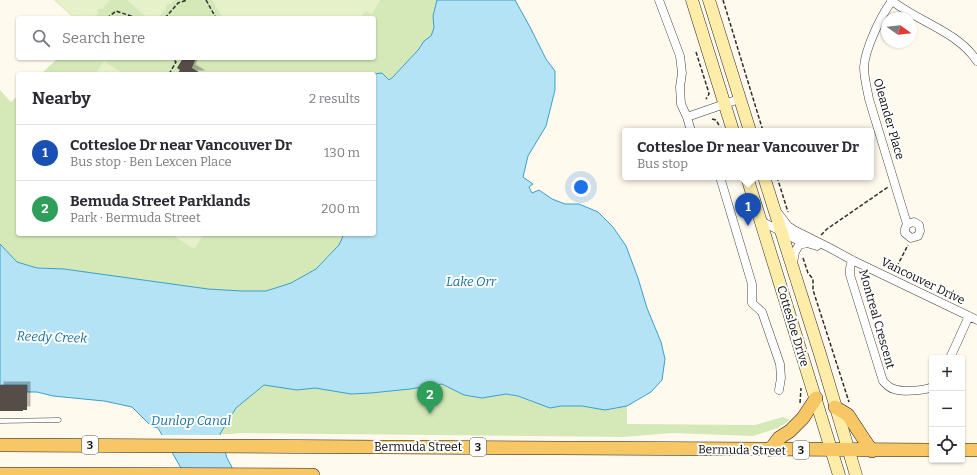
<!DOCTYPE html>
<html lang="en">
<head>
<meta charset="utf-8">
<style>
	:root { --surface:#fff; --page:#f7f7f7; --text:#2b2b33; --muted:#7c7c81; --line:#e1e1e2; --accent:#bb273c }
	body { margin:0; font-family:Bitter,serif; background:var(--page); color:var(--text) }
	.controls { position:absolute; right:12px; bottom:12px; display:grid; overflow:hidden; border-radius:4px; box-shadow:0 1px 3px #0004 }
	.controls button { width:36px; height:36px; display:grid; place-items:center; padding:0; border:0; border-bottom:1px solid var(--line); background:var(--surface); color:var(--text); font:20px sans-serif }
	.compass { position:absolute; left:881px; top:12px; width:36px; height:36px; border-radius:50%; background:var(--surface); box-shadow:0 1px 3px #0004; rotate:105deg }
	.you { position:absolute; left:581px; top:187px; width:14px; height:14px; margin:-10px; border:3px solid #fff; border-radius:50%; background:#1a73e8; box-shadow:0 0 0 6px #1a73e833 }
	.badge { display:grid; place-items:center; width:26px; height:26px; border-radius:50%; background:var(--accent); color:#fff; font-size:13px; font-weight:700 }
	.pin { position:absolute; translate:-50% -33px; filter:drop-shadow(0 1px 2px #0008) }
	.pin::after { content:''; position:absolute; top:21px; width:14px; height:12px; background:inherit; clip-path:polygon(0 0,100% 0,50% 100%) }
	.popup { position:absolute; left:622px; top:128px; width:252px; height:52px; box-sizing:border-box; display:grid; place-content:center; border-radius:4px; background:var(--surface); filter:drop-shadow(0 1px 3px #0005); font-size:13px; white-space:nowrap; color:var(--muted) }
	.popup b { font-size:15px; color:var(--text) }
	.popup::after { content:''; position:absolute; left:50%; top:100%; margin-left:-8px; border:8px solid transparent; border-top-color:var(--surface) }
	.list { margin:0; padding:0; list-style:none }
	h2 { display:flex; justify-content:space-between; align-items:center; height:52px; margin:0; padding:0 16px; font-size:17px }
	h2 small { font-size:13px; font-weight:400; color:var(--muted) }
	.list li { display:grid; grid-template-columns:26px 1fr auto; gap:12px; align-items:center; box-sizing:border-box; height:56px; padding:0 16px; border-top:1px solid var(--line) }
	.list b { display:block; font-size:15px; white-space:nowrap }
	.list p { margin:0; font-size:13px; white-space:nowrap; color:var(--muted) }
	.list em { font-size:13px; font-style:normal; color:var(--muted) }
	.icon { flex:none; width:22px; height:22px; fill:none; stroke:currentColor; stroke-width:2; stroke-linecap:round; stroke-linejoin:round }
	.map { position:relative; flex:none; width:977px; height:475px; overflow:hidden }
	.search { position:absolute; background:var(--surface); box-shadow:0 1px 3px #0004; left:16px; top:16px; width:360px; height:44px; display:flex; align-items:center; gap:10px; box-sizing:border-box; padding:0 14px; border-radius:4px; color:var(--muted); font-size:15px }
	.panel { position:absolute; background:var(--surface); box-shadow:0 1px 3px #0004; left:16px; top:72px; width:360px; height:164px; border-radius:4px }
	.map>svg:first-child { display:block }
</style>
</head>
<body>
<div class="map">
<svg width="977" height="475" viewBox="0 0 977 475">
	<defs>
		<filter id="shadow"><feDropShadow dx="3.5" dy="-3.5" stdDeviation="0" flood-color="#0004"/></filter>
	</defs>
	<rect width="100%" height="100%" fill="#fffaed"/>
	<path fill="#d5e8b8" d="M54,0H437L433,16L434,28L431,36L390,80C384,75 382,71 373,74H41L58,58H374V18H74Z
		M0,90L11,102L18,95V234H344L339,245L316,269L291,283L266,291H242L208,289L64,269L37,268L17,262L0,244Z
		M442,384L464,395L482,398L506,394L518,396L550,408L561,406H582L605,410L627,406V424L755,425L783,417L790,420L778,428L753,436L672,433L623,437L242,433L233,434H220L236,408L264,385L297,390L315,388L351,394L371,393L410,389Z"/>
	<path fill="#e6f0c9" d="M55,0H110L102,9H98V13L94,18H75Z
		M127,0H174L170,4L166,5V9L158,18H147Z
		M212,0H380L372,14L366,11L359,18H223Z
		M104,61L124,74H95Z
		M171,234H204L194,249Z"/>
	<path fill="#b3e3f5" stroke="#3b9fcb" d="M437,0H515L530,27L546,59L555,71V90L546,126L528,156L523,177L533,184L529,187L532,193L539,190L552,199L565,204H579L598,212L613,227L626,246L638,278L647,308L661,342L665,359L662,380L651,392L627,406L605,410L582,406H561L550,408L518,396L506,394L482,398L464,395L442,384L410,389L371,393L351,394L315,388L297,390L264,385L236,408L220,434L227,458L236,475H185L158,428L151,426L132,407L104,401L53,396L37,392H27V385H0V244L17,262L37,268L64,269L208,289L242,291H266L291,283L316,269L339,245L344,234H374L373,74L382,73L389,80L392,78L419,49L424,41L431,36L434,28L433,16Z"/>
	<path fill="#fffaed" d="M160,435H222L227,451H169Z"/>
	<path fill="#564d49" filter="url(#shadow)" d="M183,58H196L192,68L202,74H177L180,70L177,68Z
		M0,385H27V410H23V411H0Z"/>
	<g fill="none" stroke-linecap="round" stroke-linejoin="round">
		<g stroke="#404040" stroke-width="5">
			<path id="service" d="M0,421L59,420"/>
		</g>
		<g stroke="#404040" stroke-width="9">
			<path id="minor" d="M659,0L680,56L682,73L680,87L681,104L687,117L691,131
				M891,0C918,22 957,31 977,61
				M892,1C881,15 865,49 864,67C864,78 867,88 869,99L907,224L905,229V233L911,238L918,236L920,231L919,225L914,222L907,224
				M687,117L739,99
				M720,177L752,284V303L762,312L780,364L781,378L779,390
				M778,213L788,226L794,230L830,248L852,260L977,320
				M761,221L797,240L807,243
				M852,260L850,268V275L883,381C886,384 889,388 894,389C902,392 924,391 932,387
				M793,263L795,252L799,245L807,243L817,246
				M950,358L969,316"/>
		</g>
		<g stroke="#2f2f2f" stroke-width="13">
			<path id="secondary" d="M692,0L733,131
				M709,0L750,131
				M747,177L839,475
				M764,177L820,354L856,475"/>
		</g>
		<g stroke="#1e1e1e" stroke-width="14">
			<path id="primary" d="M835,407L848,415L865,441L872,451
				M0,445L932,450
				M770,450L779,438L790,431L803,418L816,398
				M962,450H977
				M0,474L313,475"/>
		</g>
		<path stroke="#2f2f2f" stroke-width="1.5" stroke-dasharray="4 2" stroke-linecap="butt" d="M206,0L216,18
			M723,0L763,131
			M107,18L116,11L137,18
			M165,18L178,3L187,0
			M696,52L708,90L709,94L706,99
			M169,74L176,62L172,58
			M712,119L716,120L720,127
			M777,177L788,212
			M821,235L827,229L888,187
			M803,258L808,273L813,279V290L849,402
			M894,272L908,245
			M800,403L801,388"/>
		<use href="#service" stroke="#fff" stroke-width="4"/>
		<use href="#minor" stroke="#fff" stroke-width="8"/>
		<use href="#secondary" stroke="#feeda9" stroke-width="12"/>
		<use href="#primary" stroke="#f7c665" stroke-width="13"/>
	</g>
	<g text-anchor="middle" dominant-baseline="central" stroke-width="4" stroke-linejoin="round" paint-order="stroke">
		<g fill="#fff" stroke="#565656" stroke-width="1">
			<rect x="82" y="436" width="16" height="18" rx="3"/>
			<rect x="470" y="438" width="16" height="18" rx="3"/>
			<rect x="793" y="441" width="16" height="18" rx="3"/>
		</g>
		<g font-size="11" font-weight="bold" fill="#0d0d0d">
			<text x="90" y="445">3</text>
			<text x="478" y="447">3</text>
			<text x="801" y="450">3</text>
		</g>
		<g font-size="12" fill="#0d0d0d" stroke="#fff">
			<text transform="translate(889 119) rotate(74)">Oleander Place</text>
			<text transform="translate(923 281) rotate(26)">Vancouver Drive</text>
			<text transform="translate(877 319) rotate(74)">Montreal Crescent</text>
			<text transform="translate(793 326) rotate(73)">Cottesloe Drive</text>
			<text x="418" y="447">Bermuda Street</text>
			<text transform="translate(742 450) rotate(1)">Bermuda Street</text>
		</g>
		<g font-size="13" font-style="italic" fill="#186f9d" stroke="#fff">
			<text x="471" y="281">Lake Orr</text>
			<text transform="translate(52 337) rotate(2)">Reedy Creek</text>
			<text x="191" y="420">Dunlop Canal</text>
		</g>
	</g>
</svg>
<div class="controls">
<button>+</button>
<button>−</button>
<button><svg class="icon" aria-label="locate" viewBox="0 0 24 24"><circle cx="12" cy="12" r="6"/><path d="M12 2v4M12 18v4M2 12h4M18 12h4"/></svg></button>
</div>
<svg class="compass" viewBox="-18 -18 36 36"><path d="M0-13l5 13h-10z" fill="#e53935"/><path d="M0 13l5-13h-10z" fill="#7c7c81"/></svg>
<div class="you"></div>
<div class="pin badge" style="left:748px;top:226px;background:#1a4fb4">1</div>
<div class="popup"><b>Cottesloe Dr near Vancouver Dr</b>Bus stop</div>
<div class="pin badge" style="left:430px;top:414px;background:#2e9e5b">2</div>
<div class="search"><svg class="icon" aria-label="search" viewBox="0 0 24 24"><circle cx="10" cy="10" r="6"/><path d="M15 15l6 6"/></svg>Search here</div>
<section class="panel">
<h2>Nearby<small>2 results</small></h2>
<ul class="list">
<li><span class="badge" style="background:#1a4fb4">1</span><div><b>Cottesloe Dr near Vancouver Dr</b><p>Bus stop · Ben Lexcen Place</p></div><em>130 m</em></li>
<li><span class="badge" style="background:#2e9e5b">2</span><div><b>Bemuda Street Parklands</b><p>Park · Bermuda Street</p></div><em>200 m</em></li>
</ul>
</section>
</div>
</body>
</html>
